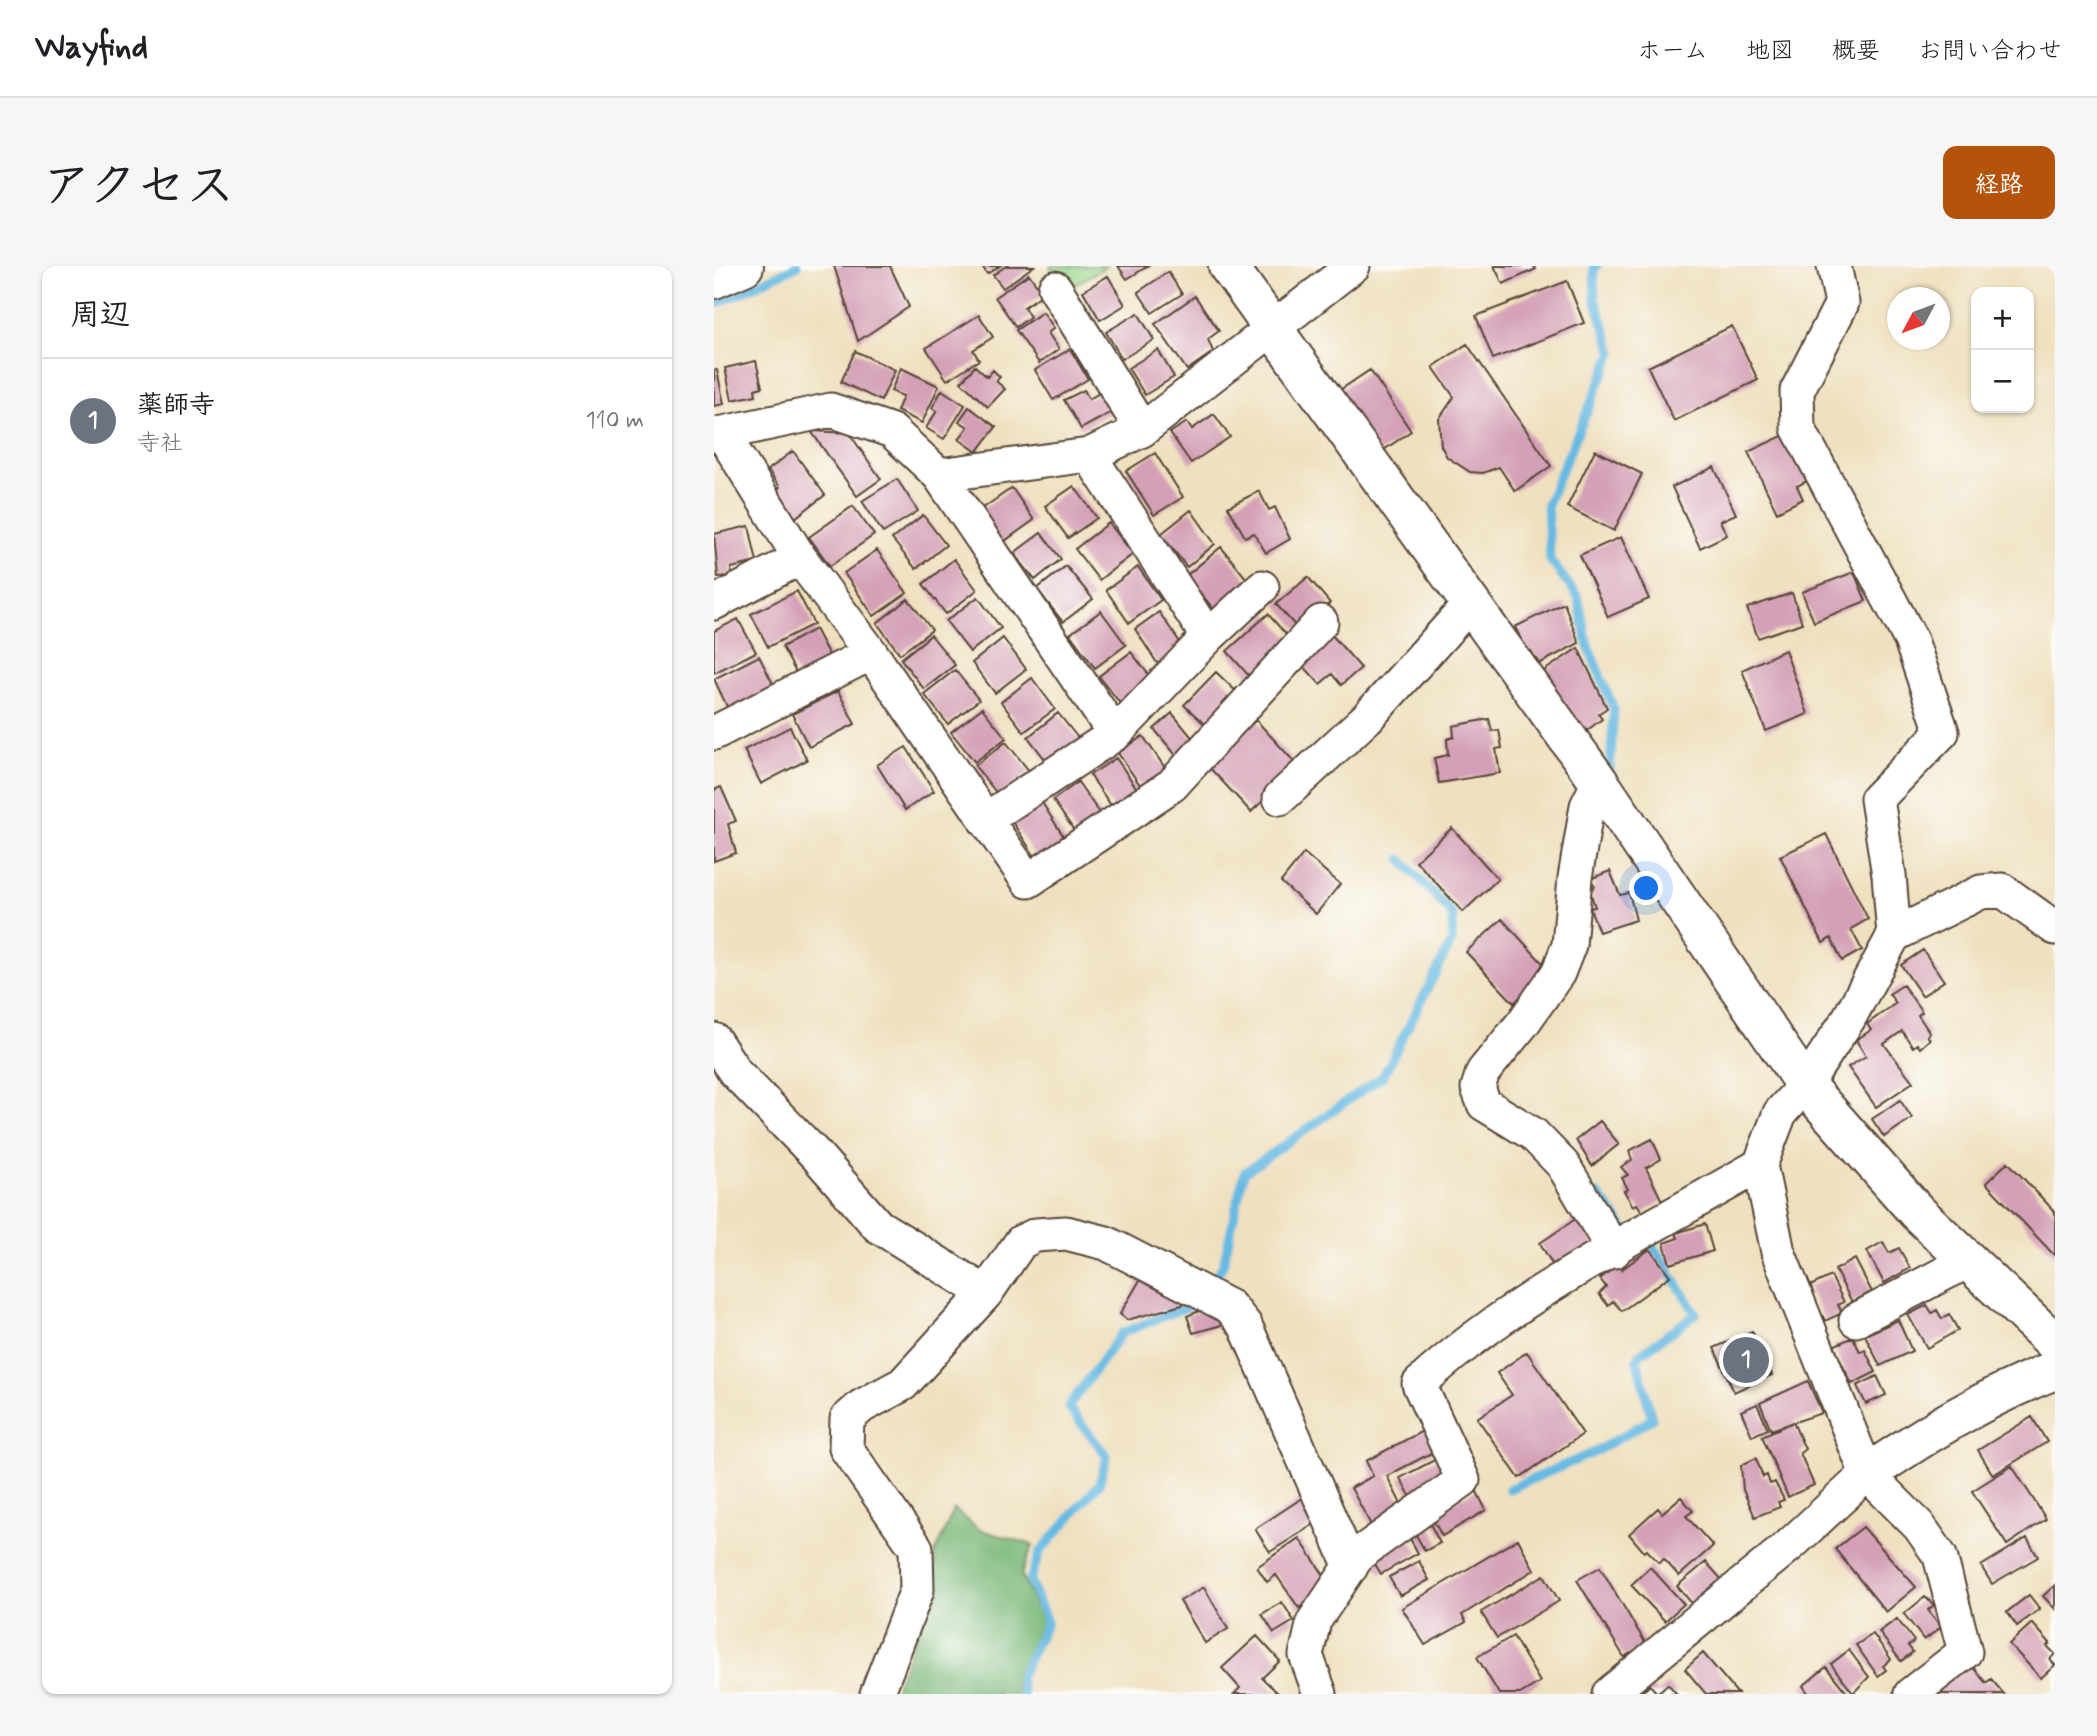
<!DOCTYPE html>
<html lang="ja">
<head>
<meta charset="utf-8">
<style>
	:root { --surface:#fff; --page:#f6f6f6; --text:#202124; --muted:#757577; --line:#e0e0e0; --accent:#b45309 }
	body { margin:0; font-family:Mynerve,"Klee One",sans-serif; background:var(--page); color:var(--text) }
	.controls { position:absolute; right:21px; top:21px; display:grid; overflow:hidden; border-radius:14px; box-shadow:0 2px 5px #0004 }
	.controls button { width:63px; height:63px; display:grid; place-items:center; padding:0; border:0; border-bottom:2px solid var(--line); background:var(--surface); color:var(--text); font:35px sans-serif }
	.compass { position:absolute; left:1173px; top:21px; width:63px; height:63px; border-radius:50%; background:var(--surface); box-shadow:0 2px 5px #0004; rotate:229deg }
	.you { position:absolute; left:933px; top:623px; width:24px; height:24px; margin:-18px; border:5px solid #fff; border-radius:50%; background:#1a73e8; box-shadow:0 0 0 10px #1a73e833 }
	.badge { display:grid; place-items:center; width:46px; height:46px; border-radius:50%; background:var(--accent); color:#fff; font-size:23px; font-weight:700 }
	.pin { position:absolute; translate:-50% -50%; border:4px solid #fff; box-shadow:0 2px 7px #0006 }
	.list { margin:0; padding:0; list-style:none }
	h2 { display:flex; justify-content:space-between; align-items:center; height:91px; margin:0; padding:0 28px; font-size:30px }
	h2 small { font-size:23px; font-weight:400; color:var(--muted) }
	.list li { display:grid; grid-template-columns:46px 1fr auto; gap:21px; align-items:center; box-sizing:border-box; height:126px; padding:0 28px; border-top:2px solid var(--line) }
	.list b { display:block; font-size:26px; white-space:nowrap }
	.list p { margin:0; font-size:23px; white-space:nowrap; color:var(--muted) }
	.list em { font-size:23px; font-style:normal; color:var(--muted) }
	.map { position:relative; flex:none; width:1341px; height:1428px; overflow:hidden; border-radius:14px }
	header { display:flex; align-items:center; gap:42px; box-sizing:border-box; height:98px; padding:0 35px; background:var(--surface); border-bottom:2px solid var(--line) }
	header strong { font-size:33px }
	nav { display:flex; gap:38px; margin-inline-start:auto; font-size:24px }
	.intro { display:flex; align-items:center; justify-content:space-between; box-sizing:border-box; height:168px; padding:0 42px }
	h1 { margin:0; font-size:49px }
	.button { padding:18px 32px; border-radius:14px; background:var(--accent); color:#fff; font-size:24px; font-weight:700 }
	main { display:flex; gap:42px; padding:0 42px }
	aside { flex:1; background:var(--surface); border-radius:14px; box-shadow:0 2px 5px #0004 }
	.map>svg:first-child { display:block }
</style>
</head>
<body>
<header>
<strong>Wayfind</strong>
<nav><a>ホーム</a><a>地図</a><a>概要</a><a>お問い合わせ</a></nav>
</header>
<div class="intro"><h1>アクセス</h1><a class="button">経路</a></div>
<main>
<aside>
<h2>周辺<small></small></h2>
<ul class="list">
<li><span class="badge" style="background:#6b7280">1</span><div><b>薬師寺</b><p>寺社</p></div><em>110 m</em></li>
</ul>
</aside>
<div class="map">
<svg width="1341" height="1428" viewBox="0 0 1341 1428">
	<rect width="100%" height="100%" fill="#fdfcf7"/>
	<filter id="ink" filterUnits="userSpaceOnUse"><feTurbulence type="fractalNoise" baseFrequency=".0143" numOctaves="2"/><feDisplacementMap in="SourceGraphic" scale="14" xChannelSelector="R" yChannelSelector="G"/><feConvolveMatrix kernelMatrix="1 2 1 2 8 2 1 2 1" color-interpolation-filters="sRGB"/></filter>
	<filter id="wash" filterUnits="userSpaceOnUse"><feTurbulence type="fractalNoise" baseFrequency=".00686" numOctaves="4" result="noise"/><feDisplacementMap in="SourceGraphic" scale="28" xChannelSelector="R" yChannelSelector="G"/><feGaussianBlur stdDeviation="1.57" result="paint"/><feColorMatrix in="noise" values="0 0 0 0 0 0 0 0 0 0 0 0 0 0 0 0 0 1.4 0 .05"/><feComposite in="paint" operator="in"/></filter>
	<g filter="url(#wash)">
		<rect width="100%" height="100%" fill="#efe0bf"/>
		<path fill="#96d68c" stroke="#688055" stroke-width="2" d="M336,0H393L360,19L353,8L344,13Z"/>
		<path fill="#78b778" stroke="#5a704b" stroke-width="2" d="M240,1243L266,1264L319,1279L307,1308L329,1356L302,1411L305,1428H179L222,1319L221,1287Z"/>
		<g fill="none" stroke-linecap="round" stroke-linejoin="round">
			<path stroke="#66b9e2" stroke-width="9" d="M883,0L880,1L881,33L899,86L833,238L836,294L864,331L874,380L900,443L896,503
				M0,39L83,0
				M884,928L914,967
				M494,1023L509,999L530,907L669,810L738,675L739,649L687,593
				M795,1223L881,1186L938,1153L923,1095L926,1088L982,1048L934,972
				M309,1428L306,1411L333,1356L316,1314L326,1286L385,1218L393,1190L354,1141L408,1067L487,1035"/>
		</g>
		<g id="blocks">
			<path fill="#d4a0b7" d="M120,0H176L195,41L144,75Z
				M268,0H286L273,8Z
				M292,0H320L289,22L279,9Z
				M404,0H434L413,13Z
				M780,0H820L822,3L789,18Z
				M454,6L468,28L438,47L424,26Z
				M315,8L329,28L310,41L316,51L302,61L281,31Z
				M394,10L411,39L386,54L369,25Z
				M853,15L870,57L779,93L762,50Z
				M481,30L505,65L494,73L499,86L473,104L441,58Z
				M329,46L340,62L334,67L345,83L325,97L302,64Z
				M424,47L440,74L408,93L392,66Z
				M265,49L279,71L259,84L265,94L233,114L212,82Z
				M1018,60L1044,114L960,155L934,101Z
				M753,78L837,200L801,225L785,201L769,207L756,206L733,191L727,180L725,153L740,131L719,101Z
				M356,83L374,113L339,134L321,104Z
				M444,84L460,111L431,129L414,102Z
				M141,85L181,104L167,135L127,116Z
				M42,95L48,121L41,123L42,129L18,134L11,102Z
				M261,100L273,111L279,104L286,111L282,115L291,123L274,141L247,116Z
				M187,102L225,120L208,157L183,145L189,130L177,125Z
				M0,104H3L10,138L0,140Z
				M656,104L697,165L664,188L623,126Z
				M228,124L251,139L230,173L212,162L223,145L218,142Z
				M370,124L375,133L387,126L398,146L367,163L350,134Z
				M255,141L282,161L263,186L245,173L254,161L245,155Z
				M500,148L516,171L477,197L456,167L473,156L478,163Z
				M97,165L135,167L167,213L143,230Z
				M1077,166L1099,212L1083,220L1089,233L1063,246L1034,186Z
				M881,184L928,208L900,265L853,241Z
				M79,185L111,229L81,252L61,225L66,221L54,204Z
				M441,187L469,231L440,249L412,205Z
				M1000,201L1022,248L1006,255L1013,269L986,282L958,221Z
				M183,213L204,245L169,267L148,235Z
				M360,220L383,252L354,272L331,240Z
				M298,222L320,254L288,277L265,245Z
				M545,225L555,244L561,241L576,273L552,287L540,267L531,271L514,241Z
				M139,240L160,269L116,300L95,271Z
				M477,244L501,278L473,301L447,268Z
				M209,249L232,279L202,303L178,273Z
				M395,257L419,288L385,314L361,283Z
				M35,260L43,296L17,302L18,310L4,311L0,268Z
				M327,267L347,293L321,314L300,287Z
				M907,271L935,333L894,351L866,289Z
				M507,281L537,318L502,346L472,310Z
				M163,284L193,327L160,350L130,307Z
				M240,293L263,324L232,348L209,318Z
				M352,300L379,333L349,356L323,323Z
				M424,301L447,334L415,357L392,324Z
				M1140,306L1152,335L1100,356L1088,326Z
				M594,311L616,337L584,363L562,338Z
				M83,325L100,358L54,381L37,348Z
				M1078,327L1088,357L1044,372L1033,342Z
				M264,331L287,362L256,386L232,355Z
				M194,333L218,364L186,388L163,357Z
				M850,337L865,377L825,398L817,385L814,387L801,361Z
				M387,345L412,379L381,402L356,368Z
				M445,346L472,385L447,403L421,363Z
				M554,348L577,374L542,418L513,385Z
				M24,353L42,386L0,407V365Z
				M101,363L118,395L85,412L68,381Z
				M616,367L647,402L627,419L618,408L606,418L584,394Z
				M217,369L241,399L210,423L187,393Z
				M289,372L312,403L281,427L258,397Z
				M864,382L893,442L884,448L888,453L872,465L827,407Z
				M1071,384L1094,448L1052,465L1028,404Z
				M417,386L438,413L406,437L385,410Z
				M45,390L62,424L16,447L0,413Z
				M241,404L265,434L234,458L210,428Z
				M502,406L529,432L498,465L470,439Z
				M318,412L341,443L310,466L287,436Z
				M124,425L141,458L95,481L78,448Z
				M268,442L292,472L261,496L237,466Z
				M344,447L368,477L337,501L314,471Z
				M458,447L485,480L467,495L440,463Z
				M775,453L778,465L785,464L788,482L782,483L786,507L725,517L720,492L734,489L733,473L740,471L739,460Z
				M542,454L585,501L537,546L493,499Z
				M76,461L93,494L47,518L30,484Z
				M429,470L456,509L431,526L404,487Z
				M292,476L316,506L285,530L261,500Z
				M192,481L220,525L191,544L163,499Z
				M402,492L428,530L403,548L376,509Z
				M364,516L391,555L366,573L339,534Z
				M7,521L22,555L14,558L22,587L0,595V524Z
				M327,535L355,579L326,598L297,554Z
				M738,562L784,613L749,646L702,595Z
				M1112,568L1154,653L1137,663L1148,684L1128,695L1117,672L1109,677L1066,590Z
				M590,587L626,618L602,648L567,616Z
				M896,605L906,629L915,627L922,654L885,666L876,642L881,641L876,625L881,620L876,613Z
				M788,653L835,704L800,737L752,686Z
				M1209,684L1230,715L1208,730L1187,699Z
				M1189,719L1208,746L1204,749L1216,767L1213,770L1216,773L1206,782L1203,778L1199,781L1188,765L1170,778L1199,816L1162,841L1134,801L1152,790L1142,774L1157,764L1153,758L1182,737L1175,728Z
				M1186,834L1198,852L1170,871L1158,853Z
				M886,855L905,878L878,900L862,874Z
				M938,873L947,893L932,902L948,935L929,947L923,938L919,940L910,925L914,923L908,912L914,909L907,901L918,894L915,885Z
				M1294,896L1341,946V990L1272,917Z
				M866,950L881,981L841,1003L826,977Z
				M991,958L999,985L956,998L950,977L964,972L962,967Z
				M1169,976L1175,987L1185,982L1196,1002L1170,1017L1153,985Z
				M936,983L956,1010L908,1045L899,1035L894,1039L885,1028L892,1021L886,1013L903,999L907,1004Z
				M1141,993L1158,1026L1138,1036L1121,1004Z
				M429,1009L475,1033L468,1039L413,1054L406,1048Z
				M1117,1010L1130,1036L1124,1039L1128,1047L1111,1055L1094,1021Z
				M500,1039L508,1059L479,1067L473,1050Z
				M1213,1039L1218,1047L1223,1044L1228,1053L1235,1048L1244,1064L1213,1082L1194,1049Z
				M1184,1054L1198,1085L1166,1100L1151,1069Z
				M1038,1065L1058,1109L1020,1126L1000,1082Z
				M1139,1071L1146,1086L1151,1084L1162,1106L1138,1118L1119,1080Z
				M813,1086L869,1168L805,1212L763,1152L798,1129L783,1107Z
				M1163,1110L1172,1129L1152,1138L1143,1120Z
				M1094,1115L1108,1147L1057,1164L1046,1137Z
				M1043,1138L1054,1163L1038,1170L1027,1145Z
				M1318,1151L1333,1176L1279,1209L1264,1184Z
				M1079,1156L1091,1183L1086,1187L1100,1219L1074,1231L1048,1170Z
				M712,1163L723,1184L673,1210L690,1244L658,1261L637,1222L659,1210L652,1195Z
				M726,1191L737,1211L698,1233L686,1212Z
				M1042,1192L1049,1211L1053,1209L1056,1218L1061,1216L1070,1234L1064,1236L1066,1241L1041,1251L1029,1224L1027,1199Z
				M1298,1200L1332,1253L1293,1279L1258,1225Z
				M762,1224L772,1244L728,1270L717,1250Z
				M590,1231L605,1255L556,1286L541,1263Z
				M967,1231L979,1245L972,1250L999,1280L965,1310L950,1293L945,1297L933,1284L930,1286L915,1268L944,1242L948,1247Z
				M714,1254L726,1277L711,1285L698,1262Z
				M1149,1261L1202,1321L1172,1346L1121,1283Z
				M693,1267L704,1287L667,1308L656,1289Z
				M585,1272L617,1320L585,1342L562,1309L553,1316L543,1301Z
				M1313,1272L1324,1291L1278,1318L1267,1300Z
				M804,1273L820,1304L748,1349L752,1356L711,1379L688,1342Z
				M705,1295L715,1314L686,1330L675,1311Z
				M992,1296L1010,1316L981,1341L963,1320Z
				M886,1301L932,1378L910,1391L863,1314Z
				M936,1301L970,1338L951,1355L917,1319Z
				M830,1309L845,1335L783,1372L767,1346Z
				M1341,1319V1343L1329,1330Z
				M490,1321L514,1363L491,1377L466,1335Z
				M1315,1329L1326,1343L1303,1360L1293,1346Z
				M1211,1331L1220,1339L1214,1344L1227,1361L1210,1374L1190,1348Z
				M568,1336L580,1355L560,1367L548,1348Z
				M1183,1353L1200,1375L1194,1380L1199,1386L1187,1395L1165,1366Z
				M1318,1357L1336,1377L1333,1380L1341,1388L1336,1393L1341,1399L1327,1412L1295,1378Z
				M1159,1368L1177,1393L1169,1400L1172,1404L1164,1410L1142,1379Z
				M543,1370L566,1395L548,1412L565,1428H520L526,1422L508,1402Z
				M799,1370L826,1416L806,1428H785L763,1391Z
				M1135,1384L1155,1411L1139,1427L1117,1398Z
				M989,1387L1024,1428H992L971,1403Z
				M1257,1399L1272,1417L1277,1413L1290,1428H1212Z
				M1112,1401L1134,1428H1095L1089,1420Z
				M954,1418L963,1428H926L936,1419L943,1427Z"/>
		</g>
	</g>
	<g filter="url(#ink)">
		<use href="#blocks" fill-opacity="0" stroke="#564536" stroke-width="2"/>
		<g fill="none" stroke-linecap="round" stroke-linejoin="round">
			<g stroke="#564536" stroke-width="37">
				<path id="minor" d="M1120,0L1128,37L1083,125L1084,162L1197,374L1228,466L1163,533L1175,609L1180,669L1135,752L1091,819L1066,847L1046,899L1064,986L1153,1208L1205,1260L1226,1290L1251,1386L1197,1428
					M341,22L428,164
					M8,167L86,292L157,387L314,615L458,519L607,356
					M0,169L117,144L178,165L225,209L375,189L428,164L639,0
					M375,189L494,371
					M225,209L401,468
					M0,337L86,292
					M0,467L157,387
					M885,516L873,540L861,612L855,679L844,707L809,757L769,806L764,822L770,838L819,868L849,899L900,985
					M566,532L653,452L756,338
					M271,554L401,468L494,371L548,321
					M1180,669L1267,626L1288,624L1341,662
					M0,774L21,806L102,889L164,960L272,1027
					M1142,1054L1254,995
					M163,1428L203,1324L202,1282L132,1182L133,1153L148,1140L189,1118L272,1027L307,976L322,969L352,967L392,977L516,1041L531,1059L637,1301
					M606,1428L592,1389L600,1355L645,1288L749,1214L705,1118C801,1029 933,965 1046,899
					M895,1428L1077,1278L1153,1208"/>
			</g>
			<g stroke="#564536" stroke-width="42">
				<path id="tertiary" d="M514,0L885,516L1091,819L1203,946L1341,1077
					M0,13L30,0
					M1153,1208C1213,1167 1273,1130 1341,1104"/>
			</g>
			<use href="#minor" stroke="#fff" stroke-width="33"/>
			<use href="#tertiary" stroke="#fff" stroke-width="38"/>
		</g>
	</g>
</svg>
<div class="controls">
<button>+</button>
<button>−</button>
</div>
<svg class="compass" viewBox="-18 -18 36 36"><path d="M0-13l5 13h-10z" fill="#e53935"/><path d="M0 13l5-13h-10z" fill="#757577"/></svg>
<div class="you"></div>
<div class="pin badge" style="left:1032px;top:1094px;background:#6b7280">1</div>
</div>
</main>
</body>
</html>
